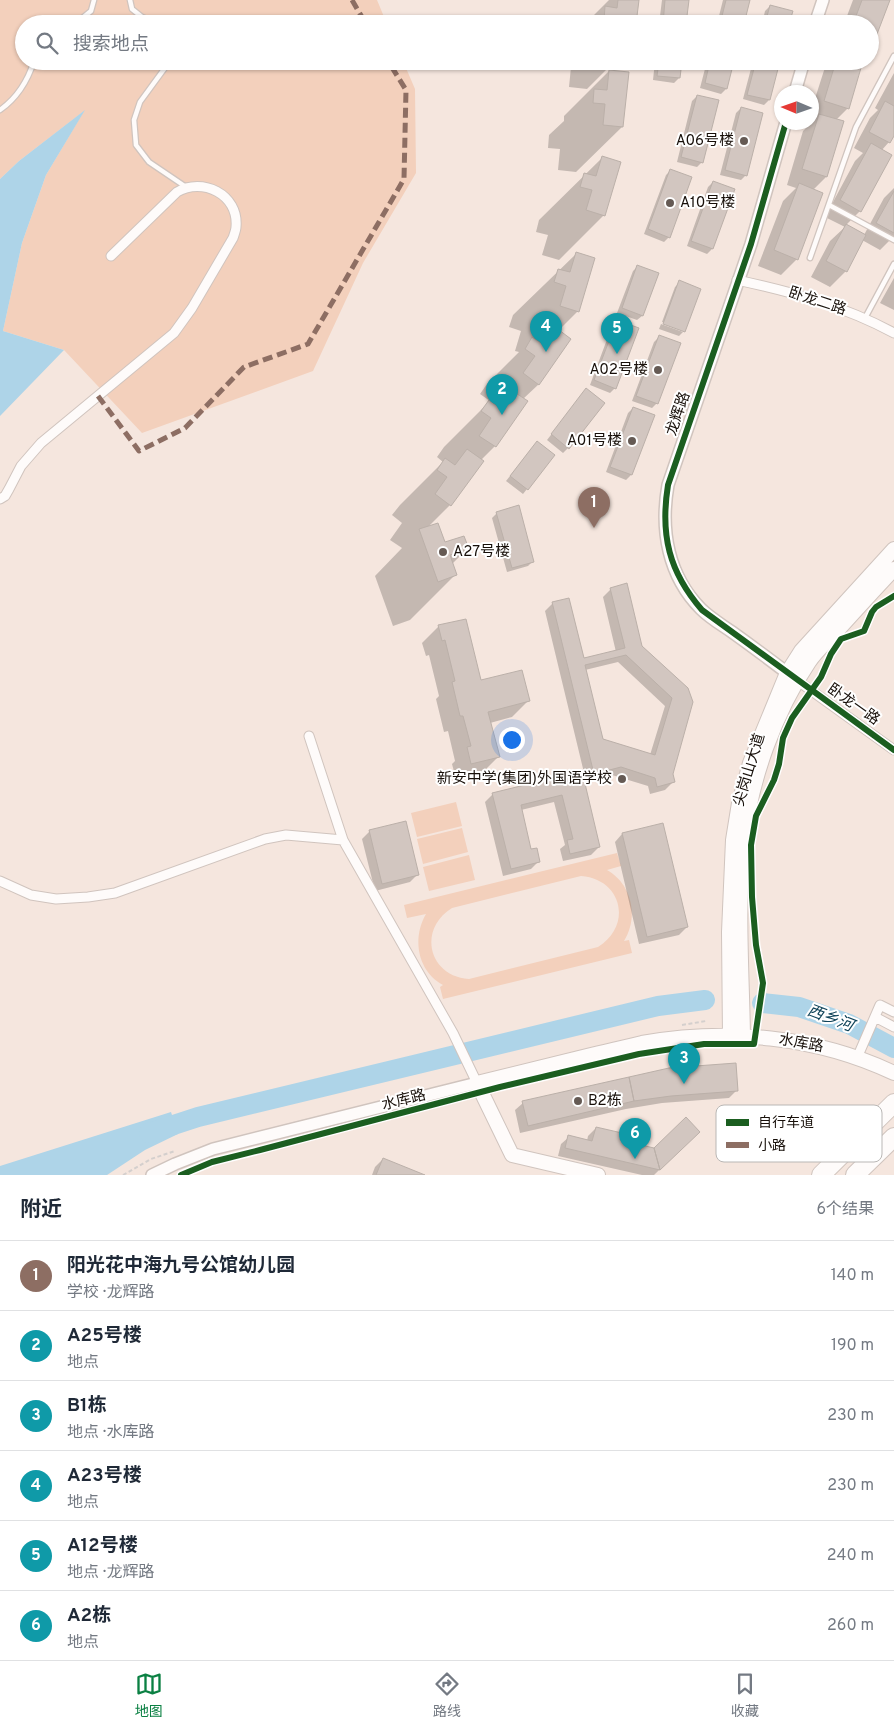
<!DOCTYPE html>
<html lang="zh">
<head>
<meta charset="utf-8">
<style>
	:root { --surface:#fff; --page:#f2f2f3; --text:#1f2937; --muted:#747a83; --line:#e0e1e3; --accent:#0b8043 }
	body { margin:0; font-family:Overpass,"Noto Sans SC",sans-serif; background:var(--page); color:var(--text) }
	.compass { position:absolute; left:774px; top:85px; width:45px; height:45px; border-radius:50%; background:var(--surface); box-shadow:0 1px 4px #0004; rotate:272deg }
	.you { position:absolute; left:511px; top:739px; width:18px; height:18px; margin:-12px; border:4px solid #fff; border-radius:50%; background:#1a73e8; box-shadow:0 0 0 8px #1a73e833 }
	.badge { display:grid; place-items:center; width:32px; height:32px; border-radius:50%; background:var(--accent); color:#fff; font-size:16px; font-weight:700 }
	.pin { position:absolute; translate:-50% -41px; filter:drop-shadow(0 1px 2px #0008) }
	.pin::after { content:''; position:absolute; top:26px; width:18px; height:15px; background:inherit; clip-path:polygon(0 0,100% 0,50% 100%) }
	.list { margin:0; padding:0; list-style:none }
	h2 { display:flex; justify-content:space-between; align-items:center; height:65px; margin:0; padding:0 20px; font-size:21px }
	h2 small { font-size:16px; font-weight:400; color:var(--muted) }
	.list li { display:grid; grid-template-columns:32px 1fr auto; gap:15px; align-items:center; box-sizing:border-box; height:70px; padding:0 20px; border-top:1px solid var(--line) }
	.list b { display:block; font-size:19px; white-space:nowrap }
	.list p { margin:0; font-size:16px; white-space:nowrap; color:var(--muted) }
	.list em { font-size:16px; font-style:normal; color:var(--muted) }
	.icon { flex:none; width:28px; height:28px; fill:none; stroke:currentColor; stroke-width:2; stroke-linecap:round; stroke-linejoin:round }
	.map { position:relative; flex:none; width:894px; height:1175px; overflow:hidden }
	.search { position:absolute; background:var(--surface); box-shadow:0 1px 4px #0004; left:15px; right:15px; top:15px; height:55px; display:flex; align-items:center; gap:12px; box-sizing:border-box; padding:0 18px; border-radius:28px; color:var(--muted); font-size:19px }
	.sheet { height:485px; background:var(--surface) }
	nav { display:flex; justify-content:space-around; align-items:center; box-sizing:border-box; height:70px; border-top:1px solid var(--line); background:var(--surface); font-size:14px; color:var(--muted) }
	nav a { display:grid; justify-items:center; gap:2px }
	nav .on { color:var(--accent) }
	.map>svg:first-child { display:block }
</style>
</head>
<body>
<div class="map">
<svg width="894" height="1175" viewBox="0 0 894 1175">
	<rect width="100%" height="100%" fill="#f5e6de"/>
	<path fill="#f3d0bc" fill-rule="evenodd" d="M0,0H377L387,24H24V61H403L415,89L416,173L363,263L313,371L142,433L64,350L3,331L22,243L46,175L84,111L19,161L0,179Z
		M456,802L462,826L417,837L411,813Z
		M462,828L468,852L423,864L417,839Z
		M617,853L621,866L607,870C632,884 639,917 624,941L629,940L632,953L443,999L440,987L443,985C417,971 412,938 426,914L407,918L404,905ZM581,876C622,879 633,925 598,947L469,979C429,976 417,930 452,908Z
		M469,855L475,880L429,891L423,867Z"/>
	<path fill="#aed4e8" d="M85,110L46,175L22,243L3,331L64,350L0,416V179L19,161Z
		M171,1112L178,1134L145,1150L107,1175H0V1166Z"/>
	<path fill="#0003" fill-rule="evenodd" d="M609,0H637L635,24H585Z
		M662,0H688L685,24H659Z
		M723,0H746L742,24H717Z
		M853,0H889L873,41L870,44V24H844Z
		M770,6L788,24H762L765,11Z
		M559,61H615L587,89L569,87L571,67L559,65Z
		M655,61H681L679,78L674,83L653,80Z
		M707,61H733L726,89L721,94L700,88Z
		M753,61H779L769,100L764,105L743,99Z
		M827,61H862L848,108L836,120L826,177L813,190L797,259L781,275L758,266L783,201L796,188L787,185L803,131L815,119L812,118V108Z
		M609,71L628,73L622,127L576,172L558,170L560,149L548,148L549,135L564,121V116Z
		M894,73V133L889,142L881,151L860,211L846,225L864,235L884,198L894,188V236L880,250L862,240L846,271L830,287L811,277L830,241L845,227L825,217L855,161L863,153L854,148L870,118L878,110L875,108Z
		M697,96L702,162L697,167L677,162L692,101Z
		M741,108L746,175L741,180L720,175L736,113Z
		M602,158L604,215L559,260L542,255L548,235L536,232L539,220Z
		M671,170L669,237L664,242L644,234L666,175Z
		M713,182L733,190L712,249L707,254L687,246L708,187Z
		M576,254L578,311L558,331L539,384L523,399L495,446L481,460L450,505L427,528L444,544L467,549L452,564L455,575L410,620L393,626L375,576L402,548L390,540L402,523L392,515L400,505L443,462L437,457L444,447L490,401L480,394L487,384L519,352L515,351L521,331L509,327L513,315Z
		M638,266L642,316L637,320L617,313L633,271Z
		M894,278V310L880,303Z
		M680,282L684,331L683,332V330L662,322L675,287Z
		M617,321L615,388L610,393L590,385L612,326Z
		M661,324L683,332L679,336L659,329Z
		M659,337L657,403L652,408L632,401L654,342Z
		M582,395L568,448L563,453L547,440Z
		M633,408L653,416L631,475L626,480L606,472L628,413Z
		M532,448L527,489L523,494L506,481Z
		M497,513L533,561L528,566L507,572L492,518Z
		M611,589L641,646L687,689L671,774L673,782L665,790L650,794L648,786L612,775L586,781L545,611L553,603L583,660L616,652L603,597ZM618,662L665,706L650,755L602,740L585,670Z
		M465,620L480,682L528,701L512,717L490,723L498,757L482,773L456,779L452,764L455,761L448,731L444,732L436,699L439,696L429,655L426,656L422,643L438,627Z
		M581,772L599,847L591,855L563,861L560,849L565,845L554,802L521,810L530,851L539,861L531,869L503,876L485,802L493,794Z
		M370,831L418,874L410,882L375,891L362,839Z
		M622,834L687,927L679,935L639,944L615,842Z
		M737,1090L729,1098L662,1103L626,1109L520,1133L515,1110L523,1103Z
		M596,1128L619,1141L655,1150L698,1132L654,1175H642L558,1156L561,1144L569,1137L587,1141L588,1136Z
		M383,1159L421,1175H372L375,1167Z"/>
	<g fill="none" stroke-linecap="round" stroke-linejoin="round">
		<path stroke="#aed4e8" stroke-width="20" d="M762,1003L799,1007L849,1024L894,1048
			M149,1133L198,1117L658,1006L705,1000"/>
	</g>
	<path fill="#d2c6c0" stroke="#bbb0a9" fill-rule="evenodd" d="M618,0H639L636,24H616V22L604,20L605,6L617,8Z
		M665,0H689L686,24H663Z
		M726,0H750L744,24H720Z
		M862,0H890L874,42L870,40V24H853Z
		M770,5L793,11L789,24H765Z
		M659,61H682L680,78L657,76Z
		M710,61H734L727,89L705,83Z
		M756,61H780L770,100L747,95Z
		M836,61H863L849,109L824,101Z
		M609,70L629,72L623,127L603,125L605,104L593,103L594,89L607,90Z
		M697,95L719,100L703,163L681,157Z
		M885,101L894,106V136L890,143L869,132Z
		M741,107L763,113L747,176L725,170Z
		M819,114L844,121L827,177L802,169Z
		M871,143L892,155L861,212L840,200Z
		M602,156L621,162L605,216L586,210L592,190L580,187L584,173L596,176Z
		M670,169L692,177L670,238L648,229Z
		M713,181L735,189L713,249L691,241Z
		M799,183L823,193L798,260L774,250Z
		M894,191V233L876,223Z
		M846,224L866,235L847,272L826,261Z
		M576,252L595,258L579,312L560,306L566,286L554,282L558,269L570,272Z
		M637,265L659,273L643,316L622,308Z
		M679,280L701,289L685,332L663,324Z
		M617,320L639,328L616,389L594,380Z
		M555,327L571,339L539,385L523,373L535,356L525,349L532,337L543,344Z
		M659,335L681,343L658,404L636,396Z
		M586,388L605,403L569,449L551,434Z
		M511,390L528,401L496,447L479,436L491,418L481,411L489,400L499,407Z
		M633,407L655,415L632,475L610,467Z
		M537,441L555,455L528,490L510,476Z
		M467,449L484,461L451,506L435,494L447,477L437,470L445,458L455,465Z
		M519,505L534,562L512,568L496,512Z
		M438,523L445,542L464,536L469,549L450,555L457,575L438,582L419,529Z
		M627,583L642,646L688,688L693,702L673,774L675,782L657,787L655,778L621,767L594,774L552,602L569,598L584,658L625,648L610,588ZM626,655L672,698L655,755L603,739L585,665Z
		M466,619L481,680L522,670L530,701L488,712L500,757L471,764L467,747L471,746L463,716H460L452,682L455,681L445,640L442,641L438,625Z
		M582,771L600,847L570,854L567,840L573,839L562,795L521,805L531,849L537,848L540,862L511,869L492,793Z
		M406,821L419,875L382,884L369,830Z
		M663,823L688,927L647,937L622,833Z
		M736,1063L738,1091L671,1096L634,1101L629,1077L669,1068Z
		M629,1077L634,1101L528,1126L522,1101Z
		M686,1117L700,1132L660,1170L654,1148Z
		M596,1127L622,1133L620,1140L654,1148L660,1170L565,1148L568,1135L592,1141Z
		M383,1158L425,1175H376Z"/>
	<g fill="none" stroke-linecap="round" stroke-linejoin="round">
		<g stroke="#d0c4be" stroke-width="7">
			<path id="service" d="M130,0L132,9L142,17L159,24
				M75,24L91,11L94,0
				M170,61L140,102L134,120L136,145L149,162L186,187
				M0,110C17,98 28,80 34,61
				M829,205L894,240
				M810,258L856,127L894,56
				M865,318L894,264"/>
		</g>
		<g stroke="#d0c4be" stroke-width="11">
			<path id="minor" d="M737,280C792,292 844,306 894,333
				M0,499L5,496L9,489L21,466L41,443L174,333L192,308L233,238C234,235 236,230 236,227C239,194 202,177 177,192L111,256
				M798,681L894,750
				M309,736L343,840L453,1033L477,1083
				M0,881L31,895L56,899L88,897L115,893L265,839L286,835L343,840
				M875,1017L894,1027
				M857,1058L880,1005L894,1012"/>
		</g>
		<g stroke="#d0c4be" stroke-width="14">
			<path id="tertiary" d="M815,24L823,0
				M795,92L804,61
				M786,122L751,244L668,485C660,530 668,576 701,609C710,618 722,625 732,632C753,647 773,662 794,678
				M152,1175L175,1164L213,1149L477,1083"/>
		</g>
		<g stroke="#d0c4be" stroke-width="16">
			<path id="secondary" d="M730,1036L729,932L733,840L739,803L750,763L787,673L801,651L894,549
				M743,1036C742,972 737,907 744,842C750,782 775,712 809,662C817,650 828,641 837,631C856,610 875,589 894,569
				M598,1175L512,1155L477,1083C513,1074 550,1065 587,1056C605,1052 624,1047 642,1043C727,1028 816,1036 894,1073"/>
		</g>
		<g stroke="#d0c4be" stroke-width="20">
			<path id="motorway" d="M821,1175L894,1103
				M855,1175L894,1137"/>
		</g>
		<path stroke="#d4cfcd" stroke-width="2" stroke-dasharray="4 2.5" stroke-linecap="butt" d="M682,1025L706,1021
			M123,1175L151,1159L175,1151"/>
		<use href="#service" stroke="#fefbfa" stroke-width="4.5"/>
		<use href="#minor" stroke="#fefbfa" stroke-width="9"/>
		<use href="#tertiary" stroke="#fefbfa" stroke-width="11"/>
		<use href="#secondary" stroke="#fefbfa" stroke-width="14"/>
		<use href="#motorway" stroke="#fefbfa" stroke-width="18"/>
		<path stroke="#8d6e63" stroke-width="5" stroke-dasharray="10 5" stroke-linecap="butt" d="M352,0L366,24
			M98,396L139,451L185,428L244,367L308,344L404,179L406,90L388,61"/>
		<g stroke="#fff" stroke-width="9">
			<path id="cycleway" d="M786,122L751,244L668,485C660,535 669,572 702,610L894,750
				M181,1175L212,1162L260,1150L500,1087L639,1054L704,1044H754L763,983L756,945L752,897L751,845L756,816L774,780L779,764L783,738L792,718L821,677L831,654L841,639L864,631L872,612L876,607L894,596"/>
		</g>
		<use href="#cycleway" stroke="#1b5e20" stroke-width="6"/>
	</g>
	<g fill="#655a54" stroke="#fff" stroke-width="2">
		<circle cx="744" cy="141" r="5"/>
		<circle cx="670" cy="203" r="5"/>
		<circle cx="658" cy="370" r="5"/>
		<circle cx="632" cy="441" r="5"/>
		<circle cx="443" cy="552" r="5"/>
		<circle cx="622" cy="779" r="5"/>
		<circle cx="578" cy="1101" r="5"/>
	</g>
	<g text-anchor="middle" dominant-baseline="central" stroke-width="4" stroke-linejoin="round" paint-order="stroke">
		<g font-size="15" fill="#170f09" stroke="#fff" text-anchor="end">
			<text x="734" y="141">A06号楼</text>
			<text x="680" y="203" text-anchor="start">A10号楼</text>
			<text x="648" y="370">A02号楼</text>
			<text x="622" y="441">A01号楼</text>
			<text x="453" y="552" text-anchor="start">A27号楼</text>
			<text x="612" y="779">新安中学(集团)外国语学校</text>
			<text x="588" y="1101" text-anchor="start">B2栋</text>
		</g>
		<g font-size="15" fill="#170f09" stroke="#fff">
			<text transform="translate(817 302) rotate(18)">卧龙二路</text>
			<text transform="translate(679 414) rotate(-71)">龙辉路</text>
			<text transform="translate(853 705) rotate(35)">卧龙一路</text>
			<text transform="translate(750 770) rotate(-73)">尖岗山大道</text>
			<text transform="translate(801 1044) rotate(10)">水库路</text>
			<text transform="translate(404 1101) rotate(-14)">水库路</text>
		</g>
		<g font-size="16" font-style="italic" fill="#0f4359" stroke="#fff">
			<text transform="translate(830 1019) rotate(21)">西乡河</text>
		</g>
	</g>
	<rect x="716" y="1105" width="166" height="57" rx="8" fill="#fff" stroke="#b9b7b5" stroke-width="1"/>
	<rect x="726" y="1119" width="23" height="7" fill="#1b5e20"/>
	<rect x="726" y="1142" width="23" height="6" fill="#8d6e63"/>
	<g font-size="14" fill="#170f09">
		<text x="758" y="1127">自行车道</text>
		<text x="758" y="1150">小路</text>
	</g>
</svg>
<svg class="compass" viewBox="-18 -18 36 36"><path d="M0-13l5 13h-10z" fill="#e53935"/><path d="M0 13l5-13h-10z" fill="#747a83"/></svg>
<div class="you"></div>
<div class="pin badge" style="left:594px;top:528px;background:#8d6e63">1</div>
<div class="pin badge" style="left:502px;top:415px;background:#0f9aa8">2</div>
<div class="pin badge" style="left:684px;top:1084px;background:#0f9aa8">3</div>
<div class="pin badge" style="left:546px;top:352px;background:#0f9aa8">4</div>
<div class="pin badge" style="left:617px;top:354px;background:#0f9aa8">5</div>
<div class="pin badge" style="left:635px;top:1159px;background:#0f9aa8">6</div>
<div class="search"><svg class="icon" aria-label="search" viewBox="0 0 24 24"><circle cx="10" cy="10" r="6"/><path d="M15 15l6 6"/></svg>搜索地点</div>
</div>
<section class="sheet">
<h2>附近<small>6个结果</small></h2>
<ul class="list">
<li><span class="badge" style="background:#8d6e63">1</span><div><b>阳光花中海九号公馆幼儿园</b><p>学校 · 龙辉路</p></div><em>140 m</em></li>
<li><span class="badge" style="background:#0f9aa8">2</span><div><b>A25号楼</b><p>地点</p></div><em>190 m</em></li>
<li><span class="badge" style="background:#0f9aa8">3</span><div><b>B1栋</b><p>地点 · 水库路</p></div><em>230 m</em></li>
<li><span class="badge" style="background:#0f9aa8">4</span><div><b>A23号楼</b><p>地点</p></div><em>230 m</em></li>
<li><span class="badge" style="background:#0f9aa8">5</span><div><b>A12号楼</b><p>地点 · 龙辉路</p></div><em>240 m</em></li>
<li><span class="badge" style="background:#0f9aa8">6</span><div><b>A2栋</b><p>地点</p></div><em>260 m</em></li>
</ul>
</section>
<nav>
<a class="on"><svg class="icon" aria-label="map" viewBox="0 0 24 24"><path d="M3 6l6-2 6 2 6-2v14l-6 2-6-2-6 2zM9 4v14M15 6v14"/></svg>地图</a>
<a><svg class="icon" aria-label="directions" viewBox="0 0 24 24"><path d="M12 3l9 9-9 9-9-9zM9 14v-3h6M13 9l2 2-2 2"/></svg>路线</a>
<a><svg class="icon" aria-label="saved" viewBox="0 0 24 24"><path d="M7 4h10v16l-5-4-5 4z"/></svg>收藏</a>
</nav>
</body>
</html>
